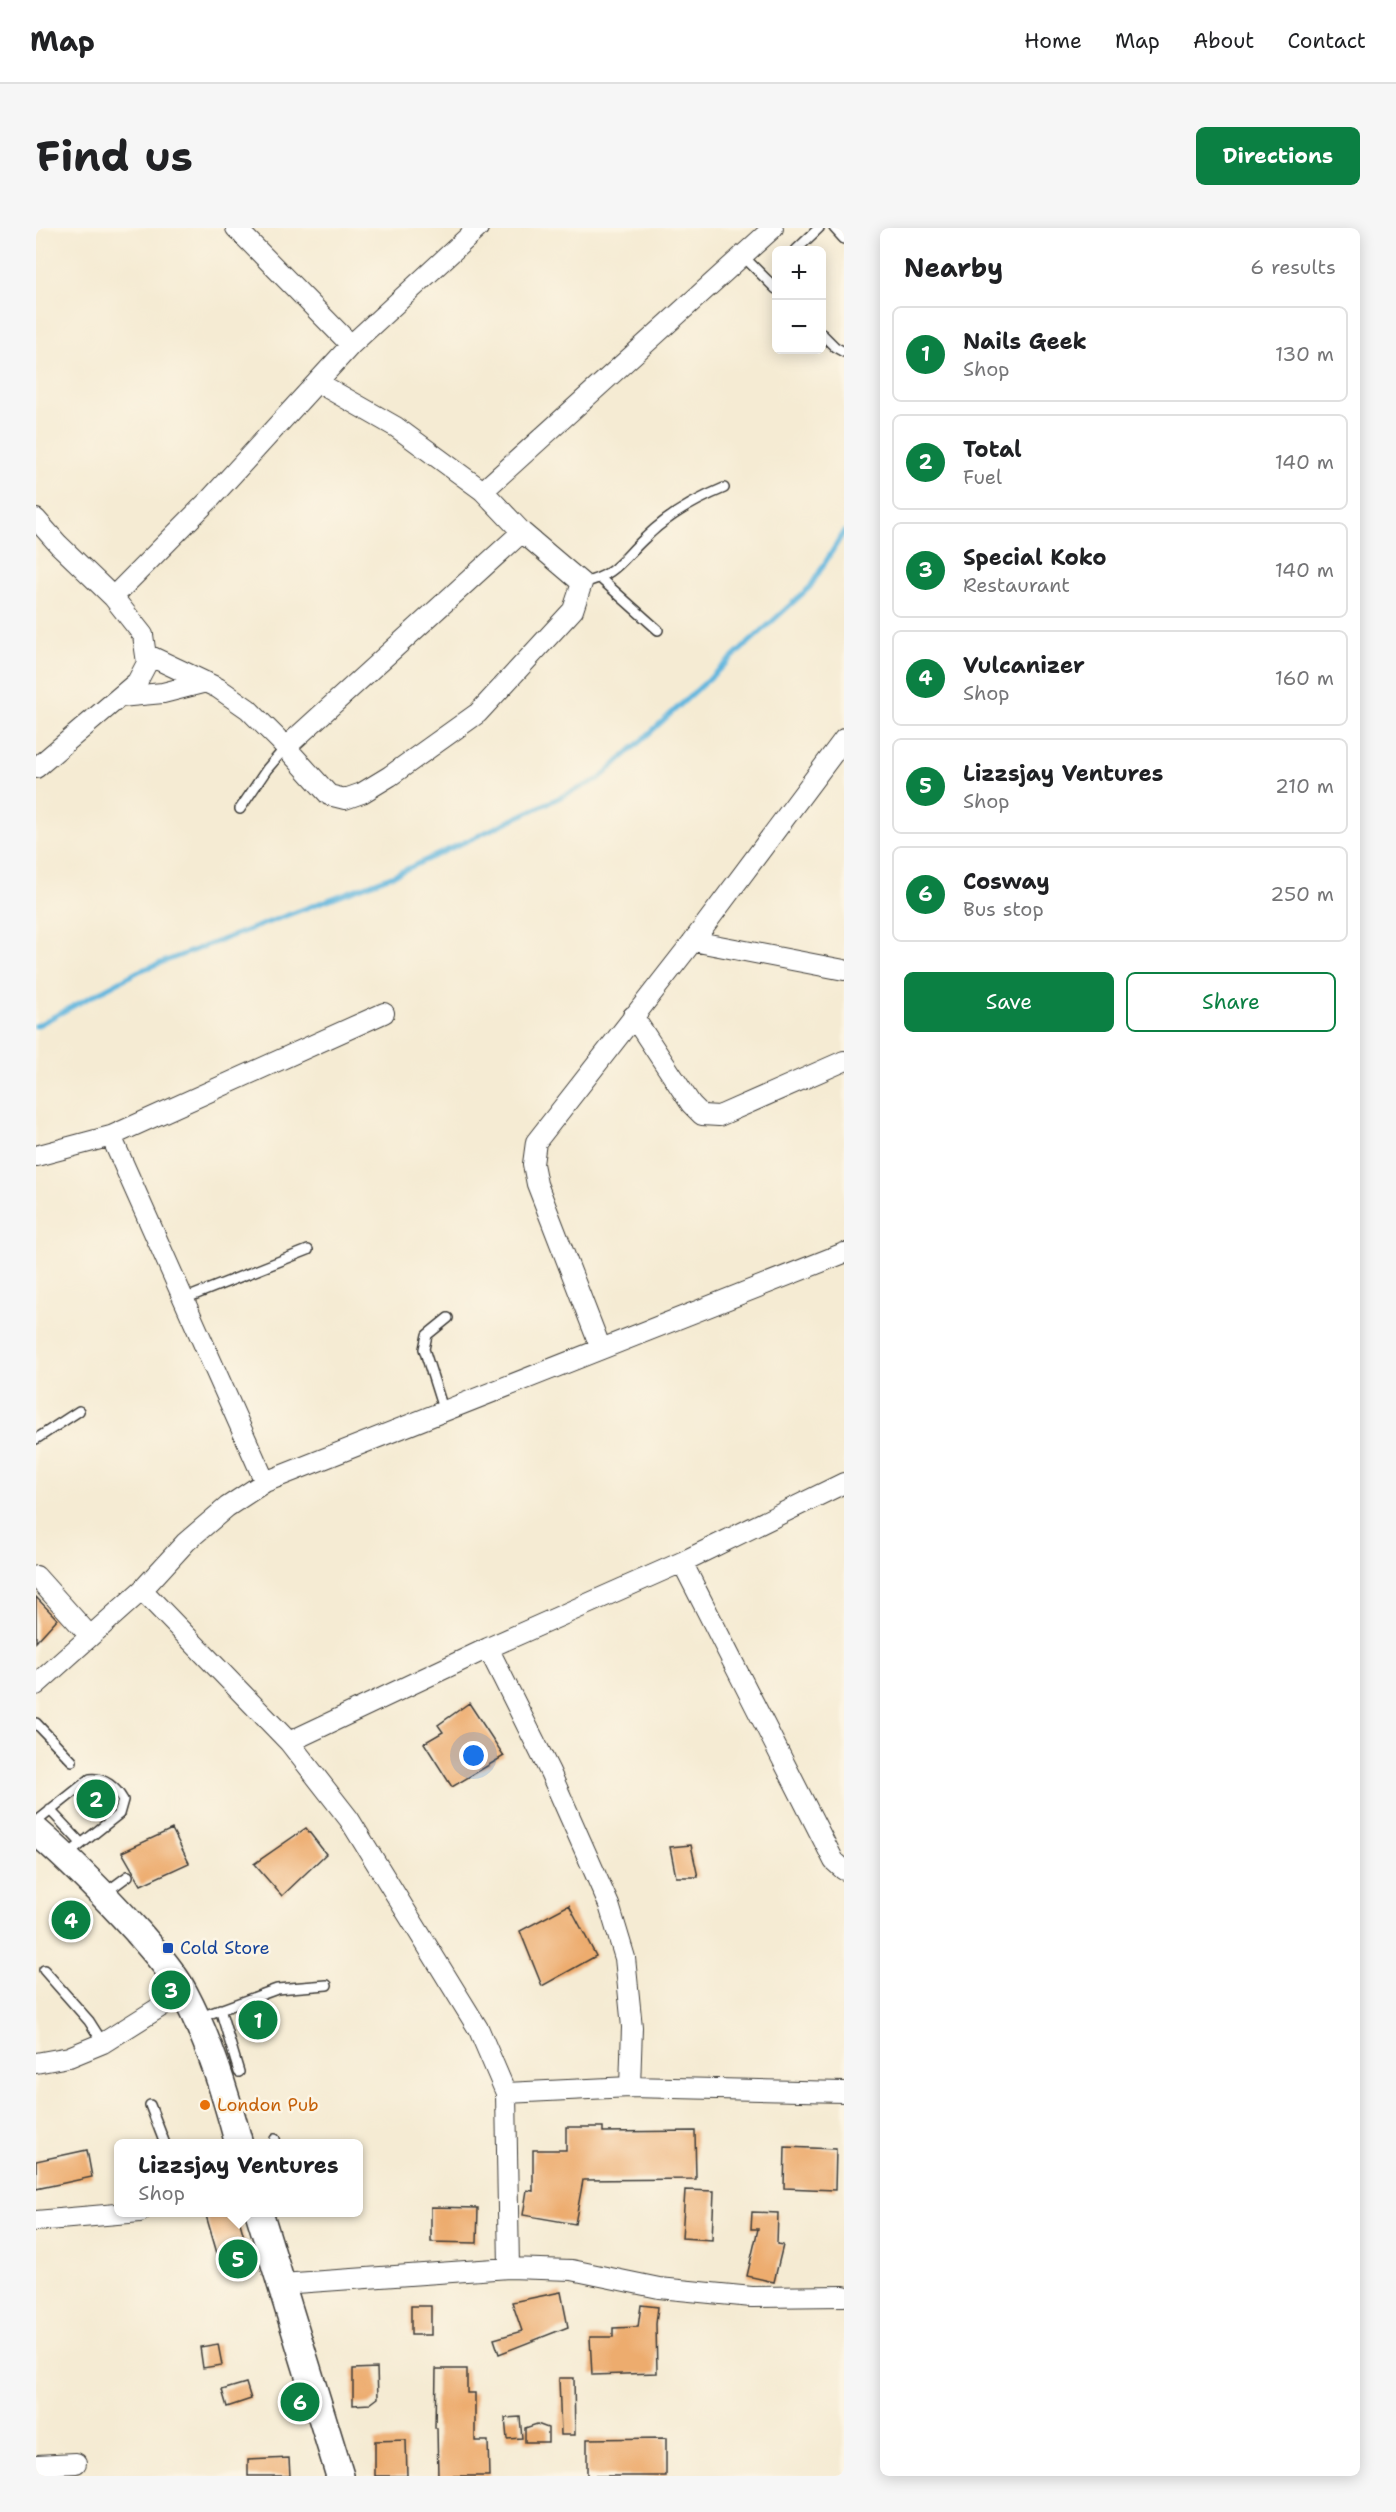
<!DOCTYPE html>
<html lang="en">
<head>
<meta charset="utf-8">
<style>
	:root { --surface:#fff; --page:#f6f6f6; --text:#202124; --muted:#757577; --line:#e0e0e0; --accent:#0b8043 }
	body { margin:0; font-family:"Shantell Sans",sans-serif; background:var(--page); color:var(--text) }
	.controls { position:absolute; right:18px; top:18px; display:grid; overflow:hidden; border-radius:9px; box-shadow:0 3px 15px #0003 }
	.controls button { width:54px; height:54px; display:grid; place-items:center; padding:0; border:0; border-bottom:2px solid var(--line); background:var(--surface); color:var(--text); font:30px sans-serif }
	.you { position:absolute; left:438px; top:1528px; width:21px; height:21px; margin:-15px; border:4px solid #fff; border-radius:50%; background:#1a73e8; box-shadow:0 0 0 9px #1a73e833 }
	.badge { display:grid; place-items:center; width:39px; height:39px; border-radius:50%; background:var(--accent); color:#fff; font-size:20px; font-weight:700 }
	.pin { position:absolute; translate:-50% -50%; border:3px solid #fff; box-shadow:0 2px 6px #0006 }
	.popup { position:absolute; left:78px; top:1911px; width:249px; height:78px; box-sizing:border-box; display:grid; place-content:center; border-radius:9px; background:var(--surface); filter:drop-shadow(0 2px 4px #0005); font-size:20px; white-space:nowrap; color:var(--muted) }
	.popup b { font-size:22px; color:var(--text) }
	.popup::after { content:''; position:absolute; left:50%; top:100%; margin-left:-12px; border:12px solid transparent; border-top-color:var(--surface) }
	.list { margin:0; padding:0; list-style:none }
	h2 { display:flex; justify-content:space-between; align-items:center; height:78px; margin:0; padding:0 24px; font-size:26px }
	h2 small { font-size:20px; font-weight:400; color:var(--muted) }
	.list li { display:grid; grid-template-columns:39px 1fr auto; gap:18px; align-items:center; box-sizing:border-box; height:96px; margin:0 12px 12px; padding:0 12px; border:2px solid var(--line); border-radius:9px }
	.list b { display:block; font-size:22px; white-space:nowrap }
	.list p { margin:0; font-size:20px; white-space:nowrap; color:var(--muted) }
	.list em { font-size:20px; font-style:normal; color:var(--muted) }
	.actions { display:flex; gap:12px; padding:18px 24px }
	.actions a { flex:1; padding:14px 0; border:2px solid var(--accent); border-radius:9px; text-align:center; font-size:21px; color:var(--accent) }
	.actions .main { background:var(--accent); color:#fff }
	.map { position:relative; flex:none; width:808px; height:2248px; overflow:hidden; border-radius:9px }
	header { display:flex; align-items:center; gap:36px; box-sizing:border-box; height:84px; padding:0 30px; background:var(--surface); border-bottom:2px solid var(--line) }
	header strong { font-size:28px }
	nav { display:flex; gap:33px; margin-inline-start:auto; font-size:21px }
	.intro { display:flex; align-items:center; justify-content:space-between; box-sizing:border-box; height:144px; padding:0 36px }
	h1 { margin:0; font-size:42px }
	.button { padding:15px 27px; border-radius:9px; background:var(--accent); color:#fff; font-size:21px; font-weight:700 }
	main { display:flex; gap:36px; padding:0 36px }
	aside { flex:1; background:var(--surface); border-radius:9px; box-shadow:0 3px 15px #0003 }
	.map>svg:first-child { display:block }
</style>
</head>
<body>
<header>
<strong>Map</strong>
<nav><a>Home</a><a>Map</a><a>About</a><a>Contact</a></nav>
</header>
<div class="intro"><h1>Find us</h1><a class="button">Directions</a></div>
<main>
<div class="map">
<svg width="808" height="2248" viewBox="0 0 808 2248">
	<rect width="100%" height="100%" fill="#fcf5e5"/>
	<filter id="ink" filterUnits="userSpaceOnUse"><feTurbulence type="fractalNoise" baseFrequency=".0167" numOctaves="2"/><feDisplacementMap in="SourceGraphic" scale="12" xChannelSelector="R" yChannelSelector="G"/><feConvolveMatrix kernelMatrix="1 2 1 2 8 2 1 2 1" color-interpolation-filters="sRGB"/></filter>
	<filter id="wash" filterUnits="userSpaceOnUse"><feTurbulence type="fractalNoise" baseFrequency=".008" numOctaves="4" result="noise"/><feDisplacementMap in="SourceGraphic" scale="24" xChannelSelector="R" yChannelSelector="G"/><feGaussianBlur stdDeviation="1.35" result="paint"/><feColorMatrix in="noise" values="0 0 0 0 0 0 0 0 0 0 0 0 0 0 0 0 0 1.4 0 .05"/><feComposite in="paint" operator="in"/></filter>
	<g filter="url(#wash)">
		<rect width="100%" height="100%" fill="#f5ebd3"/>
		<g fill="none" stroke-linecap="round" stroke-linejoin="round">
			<path stroke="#61b6de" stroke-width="5" d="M0,798L103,743L358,647L563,551L774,359L808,304"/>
		</g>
		<g id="blocks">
			<path fill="#edac6e" d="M0,1369L21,1391L0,1414Z
				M433,1475L468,1528L416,1559L388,1515L407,1504L402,1497Z
				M270,1600L290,1626L246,1668L218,1636Z
				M136,1601L153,1635L105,1657L86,1624Z
				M655,1617L662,1649H640L634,1619Z
				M533,1677L560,1728L506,1758L484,1703Z
				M530,1899H567V1904L659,1903L660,1951L547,1952L539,1996L487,1987L491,1962L497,1963V1922H530Z
				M749,1919L800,1921L799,1962L748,1960Z
				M51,1922L56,1949L0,1961V1933Z
				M649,1962L678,1963L676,2012L646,2010Z
				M395,1979L442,1980L441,2015L395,2014Z
				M169,1984H201L212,2023L183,2032Z
				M716,1984L742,1985L741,2016L747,2017L738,2054L711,2048L722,2001H715Z
				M525,2064L532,2099L463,2126L458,2111L486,2103L476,2074Z
				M605,2077L622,2079L620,2096L621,2145L556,2147L554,2109H577V2100L602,2099Z
				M375,2078H395V2107H375Z
				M182,2116L186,2137L167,2140L164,2119Z
				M341,2140L342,2170L334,2176L317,2177V2141Z
				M400,2141H431V2165H439V2213H452L453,2248H402L401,2200H399Z
				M523,2150H538L539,2207H525Z
				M210,2155L215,2171L191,2179L186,2162Z
				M484,2189L486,2210L471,2211L469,2190Z
				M501,2196L512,2200V2214H489V2200Z
				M630,2210V2248H551V2211Z
				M370,2212L371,2248H339V2213Z
				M253,2230L254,2248H212V2232Z"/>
		</g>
	</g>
	<g filter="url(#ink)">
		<use href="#blocks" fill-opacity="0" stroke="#3d3b37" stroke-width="1.5"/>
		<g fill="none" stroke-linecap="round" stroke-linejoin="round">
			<g stroke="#3d3b37" stroke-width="12">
				<path id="lane" d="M798,0L808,11
					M760,22L783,0
					M706,27L740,61
					M786,106L799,119L808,124
					M565,351L622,402
					M546,355C581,347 585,332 609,310C631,288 659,272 688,260
					M204,581L231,541L250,519
					M148,1071L272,1022
					M408,1184L388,1121L391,1107L412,1090
					M0,1211L43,1183
					M0,1495L36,1533
					M14,1582L45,1615
					M0,1594L54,1551C68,1549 80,1560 87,1572L83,1586L30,1628
					M69,1665L92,1648
					M8,1742L53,1793L67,1815
					M184,1781L203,1844
					M162,1790L241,1761L291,1757
					M114,1877L129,1916
					M239,1911L240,1916"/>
			</g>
			<g stroke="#3d3b37" stroke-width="22">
				<path id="street" d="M200,0L315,117
					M447,263L737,0
					M0,291L22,316L77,369L107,407L111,435L101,454L0,540
					M77,369L175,270L315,117L442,0
					M110,426L182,460L212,481L244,513L293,567L309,571L326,565L354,548L442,485L537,382L546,355L486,304L447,263L413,238L360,199L281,154
					M84,469L127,465L170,454
					M250,519L486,304
					M657,713L808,742
					M597,788L655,876L666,887L683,888L808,833
					M75,908L229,1254
					M0,928L75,908L348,785
					M565,1121L501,956L497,936L500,914L657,713L808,511
					M646,1334L798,1633L808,1642
					M0,1348L53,1407
					M106,1362L253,1514L313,1591L443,1802L470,1865
					M452,1420L514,1544L573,1677L589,1730L596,1799L594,1859
					M0,1457L106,1362L150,1314L191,1279L229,1254L808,1025
					M253,1514L452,1420L646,1334L808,1255
					M0,1835L33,1829L67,1815L148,1764
					M0,1993L104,1984
					M473,2040L470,1865L594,1859L808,1864
					M245,2056L473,2040L536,2042L623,2060L716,2069L808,2068
					M0,2237L40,2235"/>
			</g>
			<g stroke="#3d3b37" stroke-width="30">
				<path id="secondary" d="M0,1603C36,1634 69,1668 101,1703C118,1723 136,1742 148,1765C173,1812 189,1864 203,1916
					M223,1984L304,2248"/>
			</g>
			<use href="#lane" stroke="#fff" stroke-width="9"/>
			<use href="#street" stroke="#fff" stroke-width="20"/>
			<use href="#secondary" stroke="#fff" stroke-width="27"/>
		</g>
	</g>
	<rect fill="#1a4fb4" stroke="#fcf5e5" stroke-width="2" x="126" y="1714" width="12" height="12" rx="3"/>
	<circle fill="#e8710a" stroke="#fcf5e5" stroke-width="2" cx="169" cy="1877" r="6"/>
	<g text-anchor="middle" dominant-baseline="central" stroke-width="5" stroke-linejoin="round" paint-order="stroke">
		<g font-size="18" fill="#164399" stroke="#fcf5e5" text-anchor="start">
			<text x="144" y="1720">Cold Store</text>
		</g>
		<g font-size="18" fill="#c56008" stroke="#fcf5e5" text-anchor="start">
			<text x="181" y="1877">London Pub</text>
		</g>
	</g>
</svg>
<div class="controls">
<button>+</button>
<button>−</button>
</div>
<div class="you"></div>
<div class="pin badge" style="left:222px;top:1792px">1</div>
<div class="pin badge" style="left:60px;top:1571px">2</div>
<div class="pin badge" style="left:135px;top:1762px">3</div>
<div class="pin badge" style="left:35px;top:1692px">4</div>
<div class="pin badge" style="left:202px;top:2031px">5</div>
<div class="popup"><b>Lizzsjay Ventures</b>Shop</div>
<div class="pin badge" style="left:264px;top:2174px">6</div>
</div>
<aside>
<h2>Nearby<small>6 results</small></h2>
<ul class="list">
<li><span class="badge">1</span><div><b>Nails Geek</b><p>Shop</p></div><em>130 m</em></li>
<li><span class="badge">2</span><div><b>Total</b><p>Fuel</p></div><em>140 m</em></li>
<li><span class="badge">3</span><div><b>Special Koko</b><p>Restaurant</p></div><em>140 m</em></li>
<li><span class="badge">4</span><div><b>Vulcanizer</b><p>Shop</p></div><em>160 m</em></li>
<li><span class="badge">5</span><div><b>Lizzsjay Ventures</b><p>Shop</p></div><em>210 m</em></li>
<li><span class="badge">6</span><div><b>Cosway</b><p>Bus stop</p></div><em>250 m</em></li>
</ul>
<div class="actions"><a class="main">Save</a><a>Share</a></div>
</aside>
</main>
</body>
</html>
